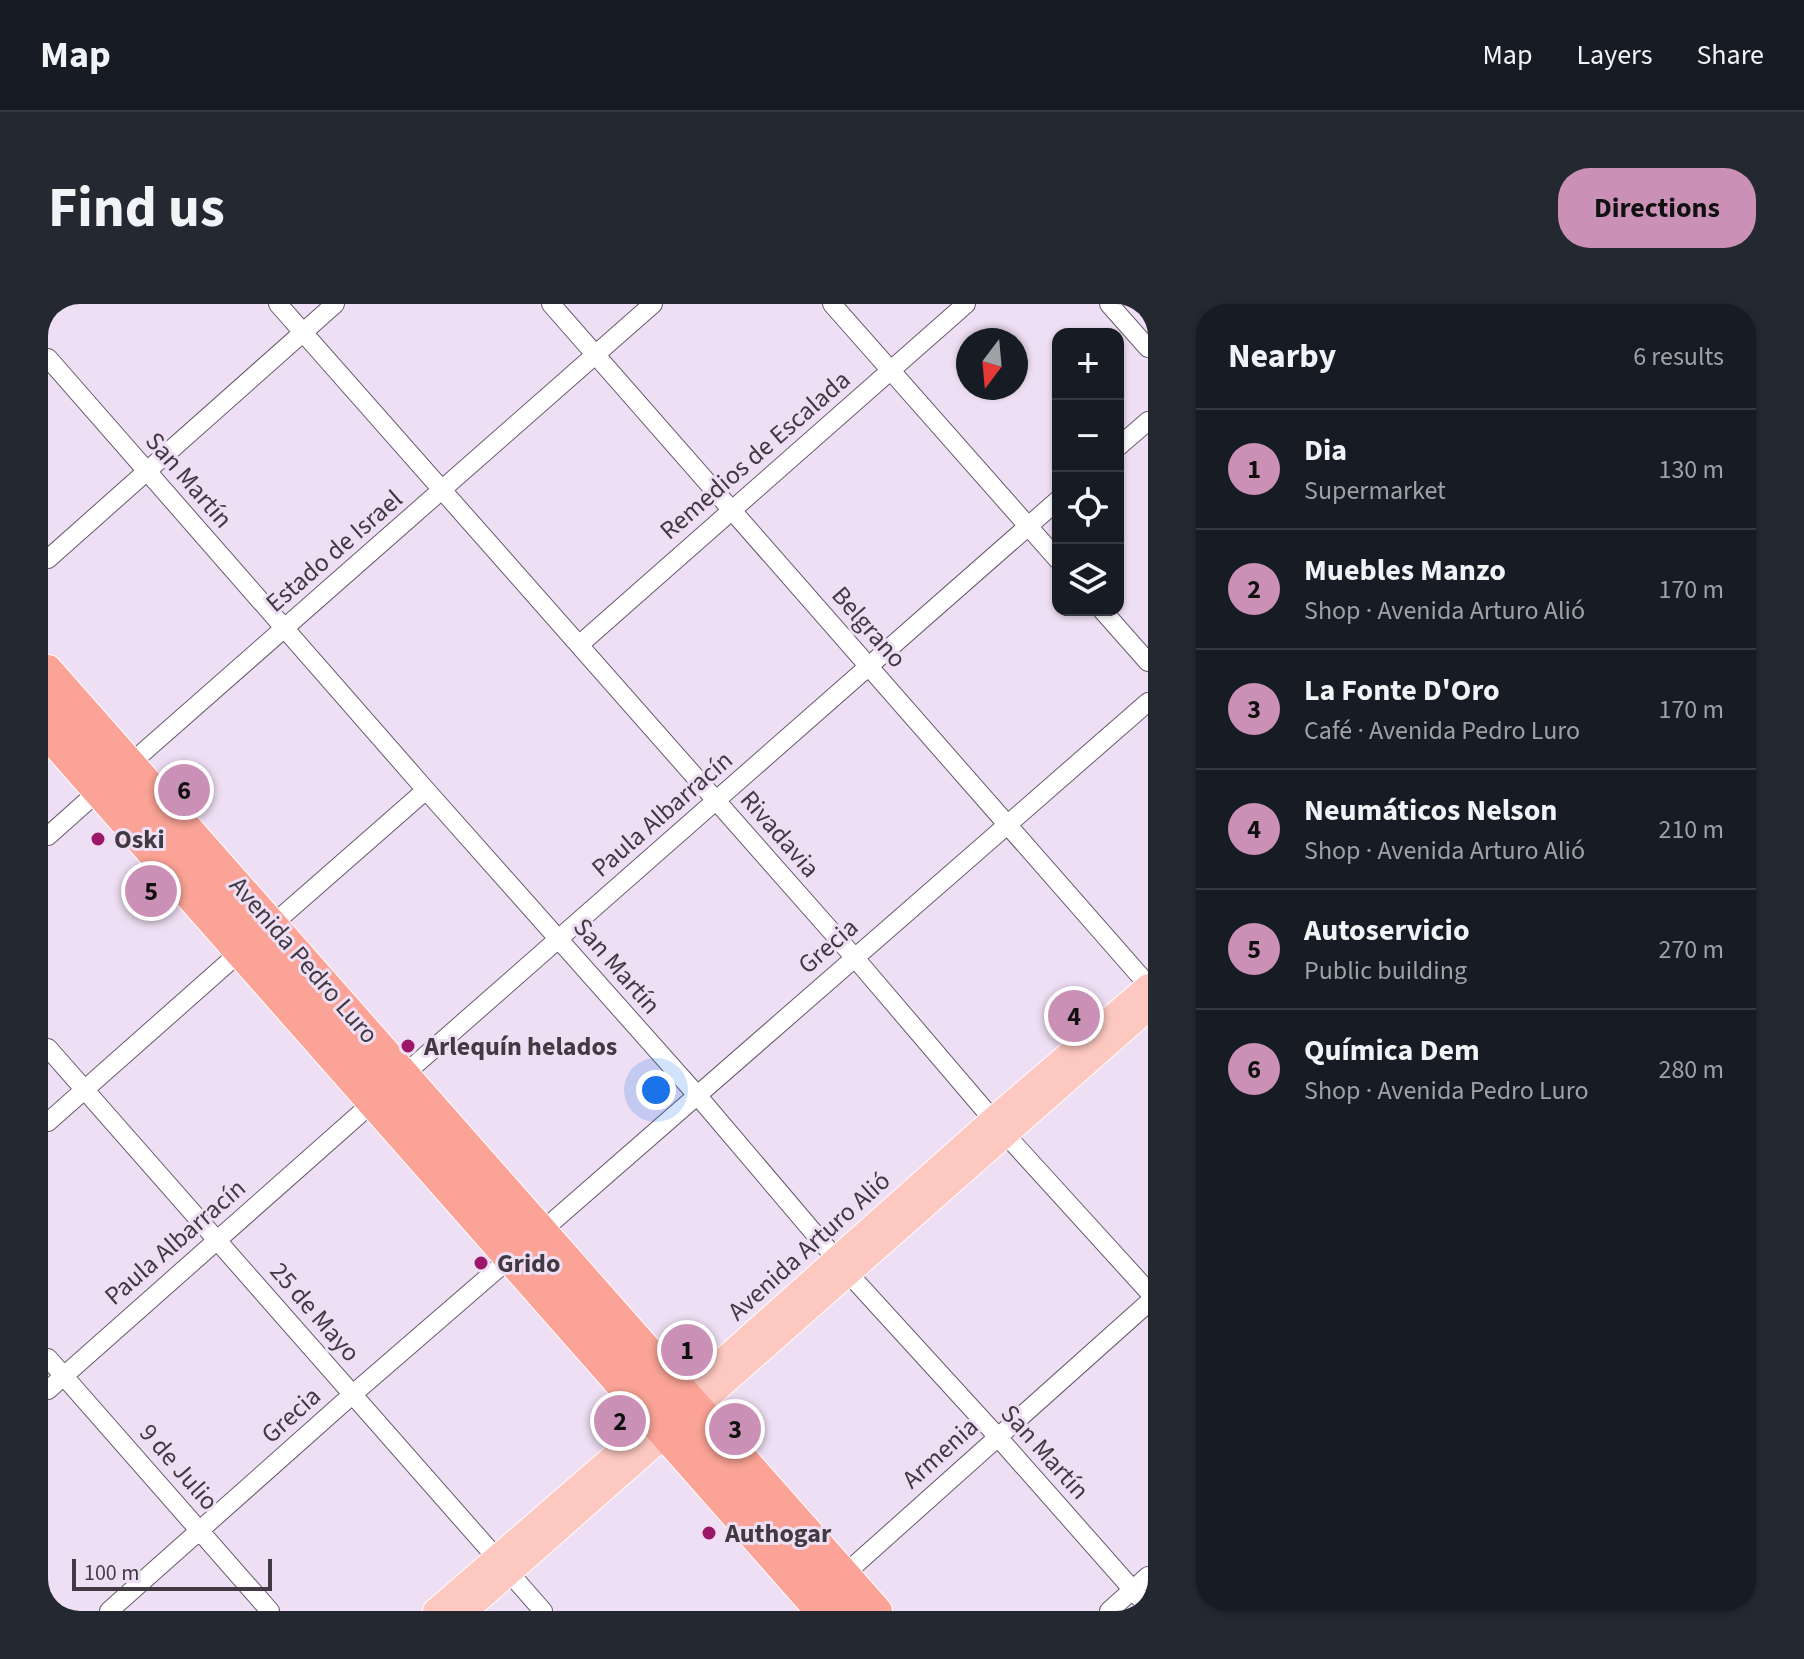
<!DOCTYPE html>
<html lang="en">
<head>
<meta charset="utf-8">
<style>
	:root { --surface:#171b24; --page:#242831; --text:#f1f3f6; --muted:#9ea1a6; --line:#363941; --accent:#cb90b6 }
	body { margin:0; font-family:"Source Sans 3",sans-serif; background:var(--page); color:var(--text) }
	.controls { position:absolute; right:24px; top:24px; display:grid; overflow:hidden; border-radius:16px; box-shadow:0 2px 6px #0004 }
	.controls button { width:72px; height:72px; display:grid; place-items:center; padding:0; border:0; border-bottom:2px solid var(--line); background:var(--surface); color:var(--text); font:40px sans-serif }
	.compass { position:absolute; left:908px; top:24px; width:72px; height:72px; border-radius:50%; background:var(--surface); box-shadow:0 2px 6px #0004; rotate:196deg }
	.scale { position:absolute; left:24px; bottom:20px; width:200px; box-sizing:border-box; padding-left:8px; border:4px solid #413a43; border-top:0; font-size:22px; line-height:28px; white-space:nowrap; color:#413a43; -webkit-text-stroke:6px #efdff4; paint-order:stroke }
	.you { position:absolute; left:608px; top:786px; width:28px; height:28px; margin:-20px; border:6px solid #fff; border-radius:50%; background:#1a73e8; box-shadow:0 0 0 12px #1a73e833 }
	.badge { display:grid; place-items:center; width:52px; height:52px; border-radius:50%; background:var(--accent); color:#111; font-size:26px; font-weight:700 }
	.pin { position:absolute; translate:-50% -50%; border:4px solid #fff; box-shadow:0 2px 8px #0006 }
	.list { margin:0; padding:0; list-style:none }
	h2 { display:flex; justify-content:space-between; align-items:center; height:104px; margin:0; padding:0 32px; font-size:34px }
	h2 small { font-size:26px; font-weight:400; color:var(--muted) }
	.list li { display:grid; grid-template-columns:52px 1fr auto; gap:24px; align-items:center; box-sizing:border-box; height:120px; padding:0 32px; border-top:2px solid var(--line) }
	.list b { display:block; font-size:30px; white-space:nowrap }
	.list p { margin:0; font-size:26px; white-space:nowrap; color:var(--muted) }
	.list em { font-size:26px; font-style:normal; color:var(--muted) }
	.icon { flex:none; width:44px; height:44px; fill:none; stroke:currentColor; stroke-width:2; stroke-linecap:round; stroke-linejoin:round }
	.map { position:relative; flex:none; width:1100px; height:1307px; overflow:hidden; border-radius:32px }
	header { display:flex; align-items:center; gap:48px; box-sizing:border-box; height:112px; padding:0 40px; background:var(--surface); border-bottom:2px solid var(--line) }
	header strong { font-size:38px }
	nav { display:flex; gap:44px; margin-inline-start:auto; font-size:28px }
	.intro { display:flex; align-items:center; justify-content:space-between; box-sizing:border-box; height:192px; padding:0 48px }
	h1 { margin:0; font-size:56px }
	.button { padding:20px 36px; border-radius:32px; background:var(--accent); color:#111; font-size:28px; font-weight:700 }
	main { display:flex; gap:48px; padding:0 48px }
	aside { flex:1; background:var(--surface); border-radius:32px; box-shadow:0 2px 6px #0004 }
	.map>svg:first-child { display:block }
</style>
</head>
<body>
<header>
<strong>Map</strong>
<nav><a>Map</a><a>Layers</a><a>Share</a></nav>
</header>
<div class="intro"><h1>Find us</h1><a class="button">Directions</a></div>
<main>
<div class="map">
<svg width="1100" height="1307" viewBox="0 0 1100 1307">
	<rect width="100%" height="100%" fill="#efdff4"/>
	<g fill="none" stroke-linecap="round" stroke-linejoin="round">
		<g stroke="#675a6c" stroke-width="20">
			<path id="minor" d="M230,0L807,654L958,831L1100,987
				M503,0L1100,681
				M784,0L1010,256
				M1061,0L1100,44
				M0,54L378,486L649,791L801,970L949,1132L1100,1303
				M1070,143L1100,117
				M0,255L287,0
				M1054,306L1100,358
				M531,341L918,0
				M75,466L605,0
				M0,532L56,482
				M225,620L378,486
				M0,744L495,1307
				M351,775L1010,196
				M0,818L191,649
				M495,926L1100,398
				M0,1054L222,1307
				M0,1086L332,792
				M789,1277L1100,999
				M61,1307L305,1090L461,955
				M1061,1307L1100,1272"/>
		</g>
		<g stroke="#fff" stroke-width="26">
			<path id="major" d="M387,1307L621,1104L945,815L1100,682
				M418,1307L1100,705"/>
		</g>
		<g stroke="#fff" stroke-width="30">
			<path id="highway" d="M0,365L830,1307
				M0,400L799,1307
				M0,432L771,1307"/>
		</g>
		<use href="#minor" stroke="#fff" stroke-width="18"/>
		<use href="#major" stroke="#fdc8c0" stroke-width="24"/>
		<use href="#highway" stroke="#fba396" stroke-width="28"/>
	</g>
	<g fill="#9c1768" stroke="#efdff4" stroke-width="3">
		<circle cx="50" cy="535" r="8"/>
		<circle cx="360" cy="742" r="8"/>
		<circle cx="433" cy="959" r="8"/>
		<circle cx="661" cy="1229" r="8"/>
	</g>
	<g text-anchor="middle" dominant-baseline="central" stroke-width="6" stroke-linejoin="round" paint-order="stroke">
		<g font-size="26" fill="#413a43" stroke="#efdff4">
			<text transform="translate(707 151) rotate(-41)">Remedios de Escalada</text>
			<text transform="translate(141 176) rotate(49)">San Martín</text>
			<text transform="translate(286 247) rotate(-41)">Estado de Israel</text>
			<text transform="translate(821 323) rotate(49)">Belgrano</text>
			<text transform="translate(614 510) rotate(-41)">Paula Albarracín</text>
			<text transform="translate(732 530) rotate(49)">Rivadavia</text>
			<text transform="translate(780 642) rotate(-41)">Grecia</text>
			<text transform="translate(256 656) rotate(49)">Avenida Pedro Luro</text>
			<text transform="translate(569 662) rotate(49)">San Martín</text>
			<text transform="translate(127 938) rotate(-41)">Paula Albarracín</text>
			<text transform="translate(761 942) rotate(-42)">Avenida Arturo Alió</text>
			<text transform="translate(267 1008) rotate(49)">25 de Mayo</text>
			<text transform="translate(243 1111) rotate(-42)">Grecia</text>
			<text transform="translate(997 1148) rotate(48)">San Martín</text>
			<text transform="translate(892 1149) rotate(-42)">Armenia</text>
			<text transform="translate(131 1163) rotate(49)">9 de Julio</text>
		</g>
		<g font-size="26" font-weight="bold" fill="#413a43" stroke="#efdff4" text-anchor="start">
			<text x="66" y="535">Oski</text>
			<text x="376" y="742">Arlequín helados</text>
			<text x="449" y="959">Grido</text>
			<text x="677" y="1229">Authogar</text>
		</g>
	</g>
</svg>
<div class="controls">
<button>+</button>
<button>−</button>
<button><svg class="icon" aria-label="locate" viewBox="0 0 24 24"><circle cx="12" cy="12" r="6"/><path d="M12 2v4M12 18v4M2 12h4M18 12h4"/></svg></button>
<button><svg class="icon" aria-label="layers" viewBox="0 0 24 24"><path d="M12 4l9 5-9 5-9-5zM3 14l9 5 9-5"/></svg></button>
</div>
<svg class="compass" viewBox="-18 -18 36 36"><path d="M0-13l5 13h-10z" fill="#e53935"/><path d="M0 13l5-13h-10z" fill="#9ea1a6"/></svg>
<div class="scale">100 m</div>
<div class="you"></div>
<div class="pin badge" style="left:639px;top:1046px">1</div>
<div class="pin badge" style="left:572px;top:1117px">2</div>
<div class="pin badge" style="left:687px;top:1125px">3</div>
<div class="pin badge" style="left:1026px;top:712px">4</div>
<div class="pin badge" style="left:103px;top:587px">5</div>
<div class="pin badge" style="left:136px;top:486px">6</div>
</div>
<aside>
<h2>Nearby<small>6 results</small></h2>
<ul class="list">
<li><span class="badge">1</span><div><b>Dia</b><p>Supermarket</p></div><em>130 m</em></li>
<li><span class="badge">2</span><div><b>Muebles Manzo</b><p>Shop · Avenida Arturo Alió</p></div><em>170 m</em></li>
<li><span class="badge">3</span><div><b>La Fonte D'Oro</b><p>Café · Avenida Pedro Luro</p></div><em>170 m</em></li>
<li><span class="badge">4</span><div><b>Neumáticos Nelson</b><p>Shop · Avenida Arturo Alió</p></div><em>210 m</em></li>
<li><span class="badge">5</span><div><b>Autoservicio</b><p>Public building</p></div><em>270 m</em></li>
<li><span class="badge">6</span><div><b>Química Dem</b><p>Shop · Avenida Pedro Luro</p></div><em>280 m</em></li>
</ul>
</aside>
</main>
</body>
</html>
